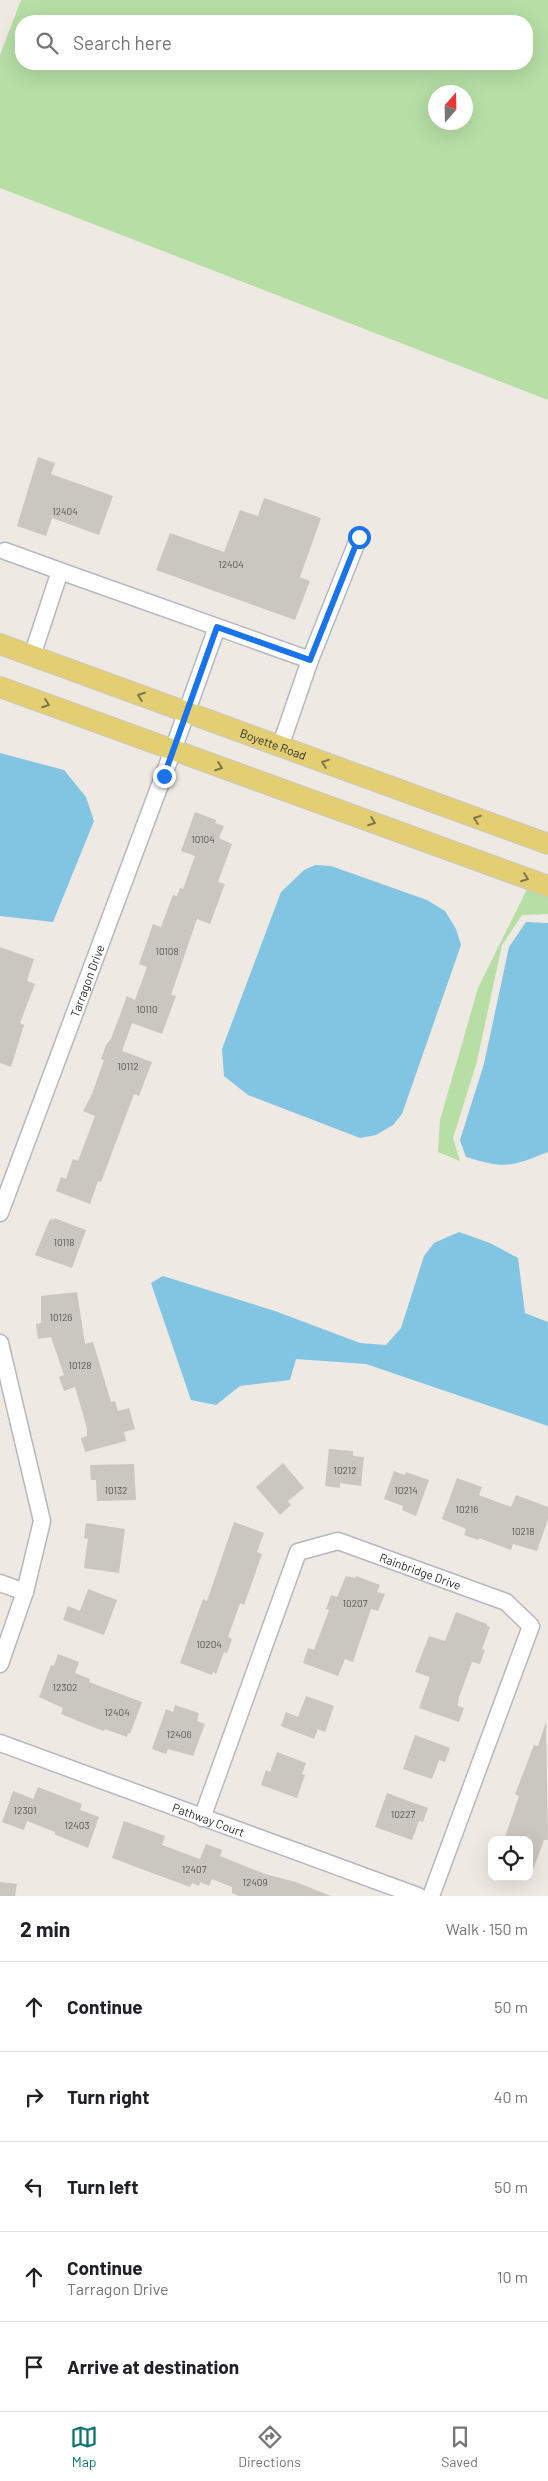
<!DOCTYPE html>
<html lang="en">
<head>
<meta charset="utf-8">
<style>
	:root { --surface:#fff; --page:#f2f2f2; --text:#202124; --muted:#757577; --line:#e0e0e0; --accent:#0f766e }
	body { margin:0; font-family:Barlow,sans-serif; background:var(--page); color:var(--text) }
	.controls { position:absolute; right:15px; bottom:15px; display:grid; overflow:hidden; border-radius:10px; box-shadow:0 5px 20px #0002 }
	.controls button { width:45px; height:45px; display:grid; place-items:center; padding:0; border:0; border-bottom:1px solid var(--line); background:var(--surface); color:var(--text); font:25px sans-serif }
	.compass { position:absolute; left:428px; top:85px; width:45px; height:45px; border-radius:50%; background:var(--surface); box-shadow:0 5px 20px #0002; rotate:20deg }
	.stop { position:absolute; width:15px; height:15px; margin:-11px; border:4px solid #1a73e8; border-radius:50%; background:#fff }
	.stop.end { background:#1a73e8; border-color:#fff; box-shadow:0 1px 5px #0008 }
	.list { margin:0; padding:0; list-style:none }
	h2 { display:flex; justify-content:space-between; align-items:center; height:65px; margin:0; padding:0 20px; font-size:21px }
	h2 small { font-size:16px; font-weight:400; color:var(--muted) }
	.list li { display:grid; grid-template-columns:32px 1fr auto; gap:15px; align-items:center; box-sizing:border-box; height:90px; padding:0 20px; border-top:1px solid var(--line) }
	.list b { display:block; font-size:19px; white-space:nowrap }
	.list p { margin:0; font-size:16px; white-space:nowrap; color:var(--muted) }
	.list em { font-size:16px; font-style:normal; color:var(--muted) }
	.icon { flex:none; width:28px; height:28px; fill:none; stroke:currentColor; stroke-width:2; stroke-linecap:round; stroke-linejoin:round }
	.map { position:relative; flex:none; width:548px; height:1896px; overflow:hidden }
	.search { position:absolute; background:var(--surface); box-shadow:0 5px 20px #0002; left:15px; right:15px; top:15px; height:55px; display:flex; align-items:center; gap:12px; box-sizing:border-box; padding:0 18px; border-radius:20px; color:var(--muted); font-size:19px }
	.sheet { height:515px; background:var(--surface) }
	nav { display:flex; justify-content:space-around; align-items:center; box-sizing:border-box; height:70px; border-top:1px solid var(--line); background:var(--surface); font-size:14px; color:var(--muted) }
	nav a { display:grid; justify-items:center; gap:2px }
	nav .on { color:var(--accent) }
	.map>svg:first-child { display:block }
</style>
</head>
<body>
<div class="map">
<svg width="548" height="1896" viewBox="0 0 548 1896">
	<rect width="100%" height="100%" fill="#eee9e2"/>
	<path fill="#b6dea5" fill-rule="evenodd" d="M21,0H548V400L0,188V55ZM21,21H527V64H21ZM436,92H466V122H436Z
		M527,889L548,896V914L522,915L502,945L477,1061L453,1138L460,1161L438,1152L440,1120L478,988Z"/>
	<path fill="#81c5e3" d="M0,753L64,770L86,797L94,821L53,922L0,916Z
		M315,865L331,866L427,900L445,911L456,929L461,945L402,1114L393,1125L376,1135L360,1138L248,1095L224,1076L222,1049L281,892L304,870Z
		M526,922L548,923V1152C510,1167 505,1169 466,1157L460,1140L484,1064L509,947Z
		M459,1232L490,1243L518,1258L525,1313L548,1322V1426L366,1364L296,1359L290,1380L240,1386L216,1405L191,1400L151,1283L163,1276L275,1311L360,1343L386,1345L401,1328L424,1256L434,1243Z"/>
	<path fill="#cac7c0" d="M38,457L55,463L51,474L113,496L99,535L52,518L46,536L17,526Z
		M264,498L321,518L300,577L310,581L295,620L156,570L170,533L224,552L240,510L258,516Z
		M195,812L216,820L215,823L224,826L219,838L232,844L218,882L225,884L210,924L197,919L171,995L176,996L162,1034L132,1023L122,1051L152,1062L139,1096L134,1094L101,1182L98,1181L90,1204L56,1191L61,1177L66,1179L73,1159L78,1161L95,1116L83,1111L92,1094L104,1060L101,1059L106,1045L111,1039L127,996L135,1000L147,967L139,964L153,924L161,927L173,895L177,896L180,888L183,889L195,856L181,851Z
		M0,947L34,959L27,981L35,984L20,1023L24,1025L11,1067L0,1063Z
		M54,1218L86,1230L72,1268L35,1255L50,1219L54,1220Z
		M77,1292L85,1344L93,1342L111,1402L115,1401L118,1411L129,1408L135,1429L124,1432L126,1441L85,1452L81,1438L87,1436V1428L75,1387L64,1391L59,1377L64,1375L51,1337L38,1339L36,1324L41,1323V1296Z
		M329,1449L353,1451V1456L364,1457L361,1486L340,1483V1488L325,1486Z
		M283,1463L304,1488L288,1501L291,1505L280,1515L256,1487Z
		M134,1464L136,1500L97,1501L96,1480H91L90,1465Z
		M394,1471L405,1475L406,1472L429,1480L416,1516L402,1510L403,1506L384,1499Z
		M457,1478L482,1487L479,1495L511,1507L516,1495L548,1507V1519L537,1551L513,1544L511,1550L479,1538L478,1540L464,1535L466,1529L442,1519Z
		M234,1522L264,1533L257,1552L262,1554L244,1605L240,1603L228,1637L232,1639L227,1653L224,1652L216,1674L213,1672L212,1675L180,1663L203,1599L207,1601Z
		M86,1523L125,1529L119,1573L84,1568L88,1539L84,1538Z
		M346,1576L355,1578L356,1576L380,1585L377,1592L385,1594L378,1611L371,1609L353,1662L345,1659L338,1676L303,1663L308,1648L314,1650L329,1610L326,1609L331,1595L337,1597Z
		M88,1589L117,1600L104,1635L63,1620L68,1606L80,1611Z
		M456,1612L487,1624V1626L490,1627L482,1649L485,1650L480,1664L472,1662L459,1697L458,1706L464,1708L459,1722L419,1708L430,1677L415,1672L429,1636L445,1641Z
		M58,1654L79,1662L75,1673L90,1679L89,1682L142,1702L130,1734L128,1733L127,1737L105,1729L104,1731L90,1726L61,1714L63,1708L39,1697L51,1665L54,1666Z
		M306,1696L334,1706L325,1732L318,1729L314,1739L281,1726L286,1712L298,1717Z
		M175,1705L199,1713L197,1721L205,1724L193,1756L168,1749L166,1754L152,1749L166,1709L173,1712Z
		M546,1722L548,1840H544L531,1875L529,1840H504L519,1796L515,1794L534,1745L538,1746Z
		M415,1735L450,1748L445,1762L439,1760L432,1779L403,1769Z
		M277,1752L306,1763L302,1774L305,1775L297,1798L261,1785L266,1770L270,1772Z
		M38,1787L82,1804L80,1810L99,1817L88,1848L54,1834L55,1832L27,1821L24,1830L2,1822L13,1791L33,1799Z
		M387,1793L428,1808L423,1822L419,1821L412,1840L375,1827Z
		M124,1821L165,1836L162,1845L200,1859L206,1844L222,1850L220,1856L265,1874L296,1882L331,1896H239L232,1893V1887L212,1879L209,1886L200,1882L199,1886L192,1883L190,1887L112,1858Z
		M0,1882L17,1884L15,1896H0Z"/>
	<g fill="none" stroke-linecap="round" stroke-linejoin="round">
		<g stroke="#b6b7c0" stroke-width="19">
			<g id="minor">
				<path d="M5,551L60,571L32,656"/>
				<path d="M60,571L310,660L359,537"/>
				<path d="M280,747L310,660"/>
				<path id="s1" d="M0,1213L173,750L217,627"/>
				<path d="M0,1343L42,1521L25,1592L0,1664"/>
				<path d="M0,1583L25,1592"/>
				<path id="s2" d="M0,1743L418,1896"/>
				<path id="s3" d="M202,1818L298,1552L338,1541L506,1602L531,1626L431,1896"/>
			</g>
		</g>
		<g stroke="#c9c9c9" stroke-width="22">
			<g id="major">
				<path id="s4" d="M0,644L548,844"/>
				<path d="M0,687L548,886"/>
			</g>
		</g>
		<use href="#minor" stroke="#fff" stroke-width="16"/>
		<use href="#major" stroke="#e3ce71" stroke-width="20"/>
	</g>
	<defs><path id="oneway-chevron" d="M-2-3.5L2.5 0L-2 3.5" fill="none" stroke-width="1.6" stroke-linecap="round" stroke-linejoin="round" transform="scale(1.25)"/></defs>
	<g stroke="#7f764c">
		<use href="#oneway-chevron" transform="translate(141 696) rotate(-160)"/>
		<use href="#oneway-chevron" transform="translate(46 704) rotate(20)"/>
		<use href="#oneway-chevron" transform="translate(325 763) rotate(-160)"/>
		<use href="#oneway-chevron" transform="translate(219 767) rotate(20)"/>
		<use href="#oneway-chevron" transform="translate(477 819) rotate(-160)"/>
		<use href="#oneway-chevron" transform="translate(372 822) rotate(20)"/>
		<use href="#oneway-chevron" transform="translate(525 878) rotate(20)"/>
	</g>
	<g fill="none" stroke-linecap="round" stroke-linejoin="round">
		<path stroke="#1a73e8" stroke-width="6" d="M164,776L217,627L310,660L359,537"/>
	</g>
	<g text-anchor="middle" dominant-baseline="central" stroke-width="4" stroke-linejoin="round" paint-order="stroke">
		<g font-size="10" fill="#555452">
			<text x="65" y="511">12404</text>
			<text x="231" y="564">12404</text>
			<text x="203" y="839">10104</text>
			<text x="167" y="951">10108</text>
			<text x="147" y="1009">10110</text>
			<text x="128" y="1066">10112</text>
			<text x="64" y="1242">10118</text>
			<text x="61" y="1317">10126</text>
			<text x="80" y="1365">10128</text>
			<text x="345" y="1470">10212</text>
			<text x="116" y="1490">10132</text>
			<text x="406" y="1490">10214</text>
			<text x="467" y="1509">10216</text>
			<text x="523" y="1531">10218</text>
			<text x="355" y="1603">10207</text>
			<text x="209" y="1644">10204</text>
			<text x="65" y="1687">12302</text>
			<text x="117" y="1712">12404</text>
			<text x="179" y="1734">12406</text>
			<text x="25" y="1810">12301</text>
			<text x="403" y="1814">10227</text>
			<text x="77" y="1825">12403</text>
			<text x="194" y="1869">12407</text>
			<text x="255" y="1882">12409</text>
		</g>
		<g font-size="12" fill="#2e2e2e" stroke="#fff">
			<text stroke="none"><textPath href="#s4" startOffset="291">Boyette Road</textPath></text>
			<text stroke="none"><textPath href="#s1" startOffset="248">Tarragon Drive</textPath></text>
			<text stroke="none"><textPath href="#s3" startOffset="412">Rainbridge Drive</textPath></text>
			<text stroke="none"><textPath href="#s2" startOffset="222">Pathway Court</textPath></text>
		</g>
	</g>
</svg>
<div class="controls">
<button><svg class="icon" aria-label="locate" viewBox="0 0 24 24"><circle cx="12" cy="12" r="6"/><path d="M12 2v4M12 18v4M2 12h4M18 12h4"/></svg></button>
</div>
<svg class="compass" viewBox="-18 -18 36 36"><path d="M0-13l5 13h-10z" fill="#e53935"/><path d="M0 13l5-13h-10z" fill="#757577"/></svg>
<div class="stop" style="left:359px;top:537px"></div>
<div class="stop end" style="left:164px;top:776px"></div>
<div class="search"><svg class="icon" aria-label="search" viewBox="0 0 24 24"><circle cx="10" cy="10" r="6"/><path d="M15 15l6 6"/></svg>Search here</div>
</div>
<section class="sheet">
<h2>2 min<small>Walk · 150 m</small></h2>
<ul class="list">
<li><svg class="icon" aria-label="ahead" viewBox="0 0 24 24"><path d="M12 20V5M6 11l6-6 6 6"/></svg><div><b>Continue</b></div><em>50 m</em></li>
<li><svg class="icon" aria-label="right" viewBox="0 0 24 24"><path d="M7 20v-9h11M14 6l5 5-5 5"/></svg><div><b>Turn right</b></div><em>40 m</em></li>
<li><svg class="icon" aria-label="left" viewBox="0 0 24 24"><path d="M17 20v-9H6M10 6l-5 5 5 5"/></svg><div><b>Turn left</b></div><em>50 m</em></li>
<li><svg class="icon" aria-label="ahead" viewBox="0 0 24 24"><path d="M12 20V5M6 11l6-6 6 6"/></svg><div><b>Continue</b><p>Tarragon Drive</p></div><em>10 m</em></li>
<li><svg class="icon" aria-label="arrive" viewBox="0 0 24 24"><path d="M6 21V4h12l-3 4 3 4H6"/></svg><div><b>Arrive at destination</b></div></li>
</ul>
</section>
<nav>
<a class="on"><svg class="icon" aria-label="map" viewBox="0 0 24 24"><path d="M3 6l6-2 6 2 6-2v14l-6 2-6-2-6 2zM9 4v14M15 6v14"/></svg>Map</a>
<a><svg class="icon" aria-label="directions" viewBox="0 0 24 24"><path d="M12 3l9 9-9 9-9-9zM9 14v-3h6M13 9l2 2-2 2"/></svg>Directions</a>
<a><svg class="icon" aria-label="saved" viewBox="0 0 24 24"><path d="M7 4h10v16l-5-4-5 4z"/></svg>Saved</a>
</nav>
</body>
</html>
